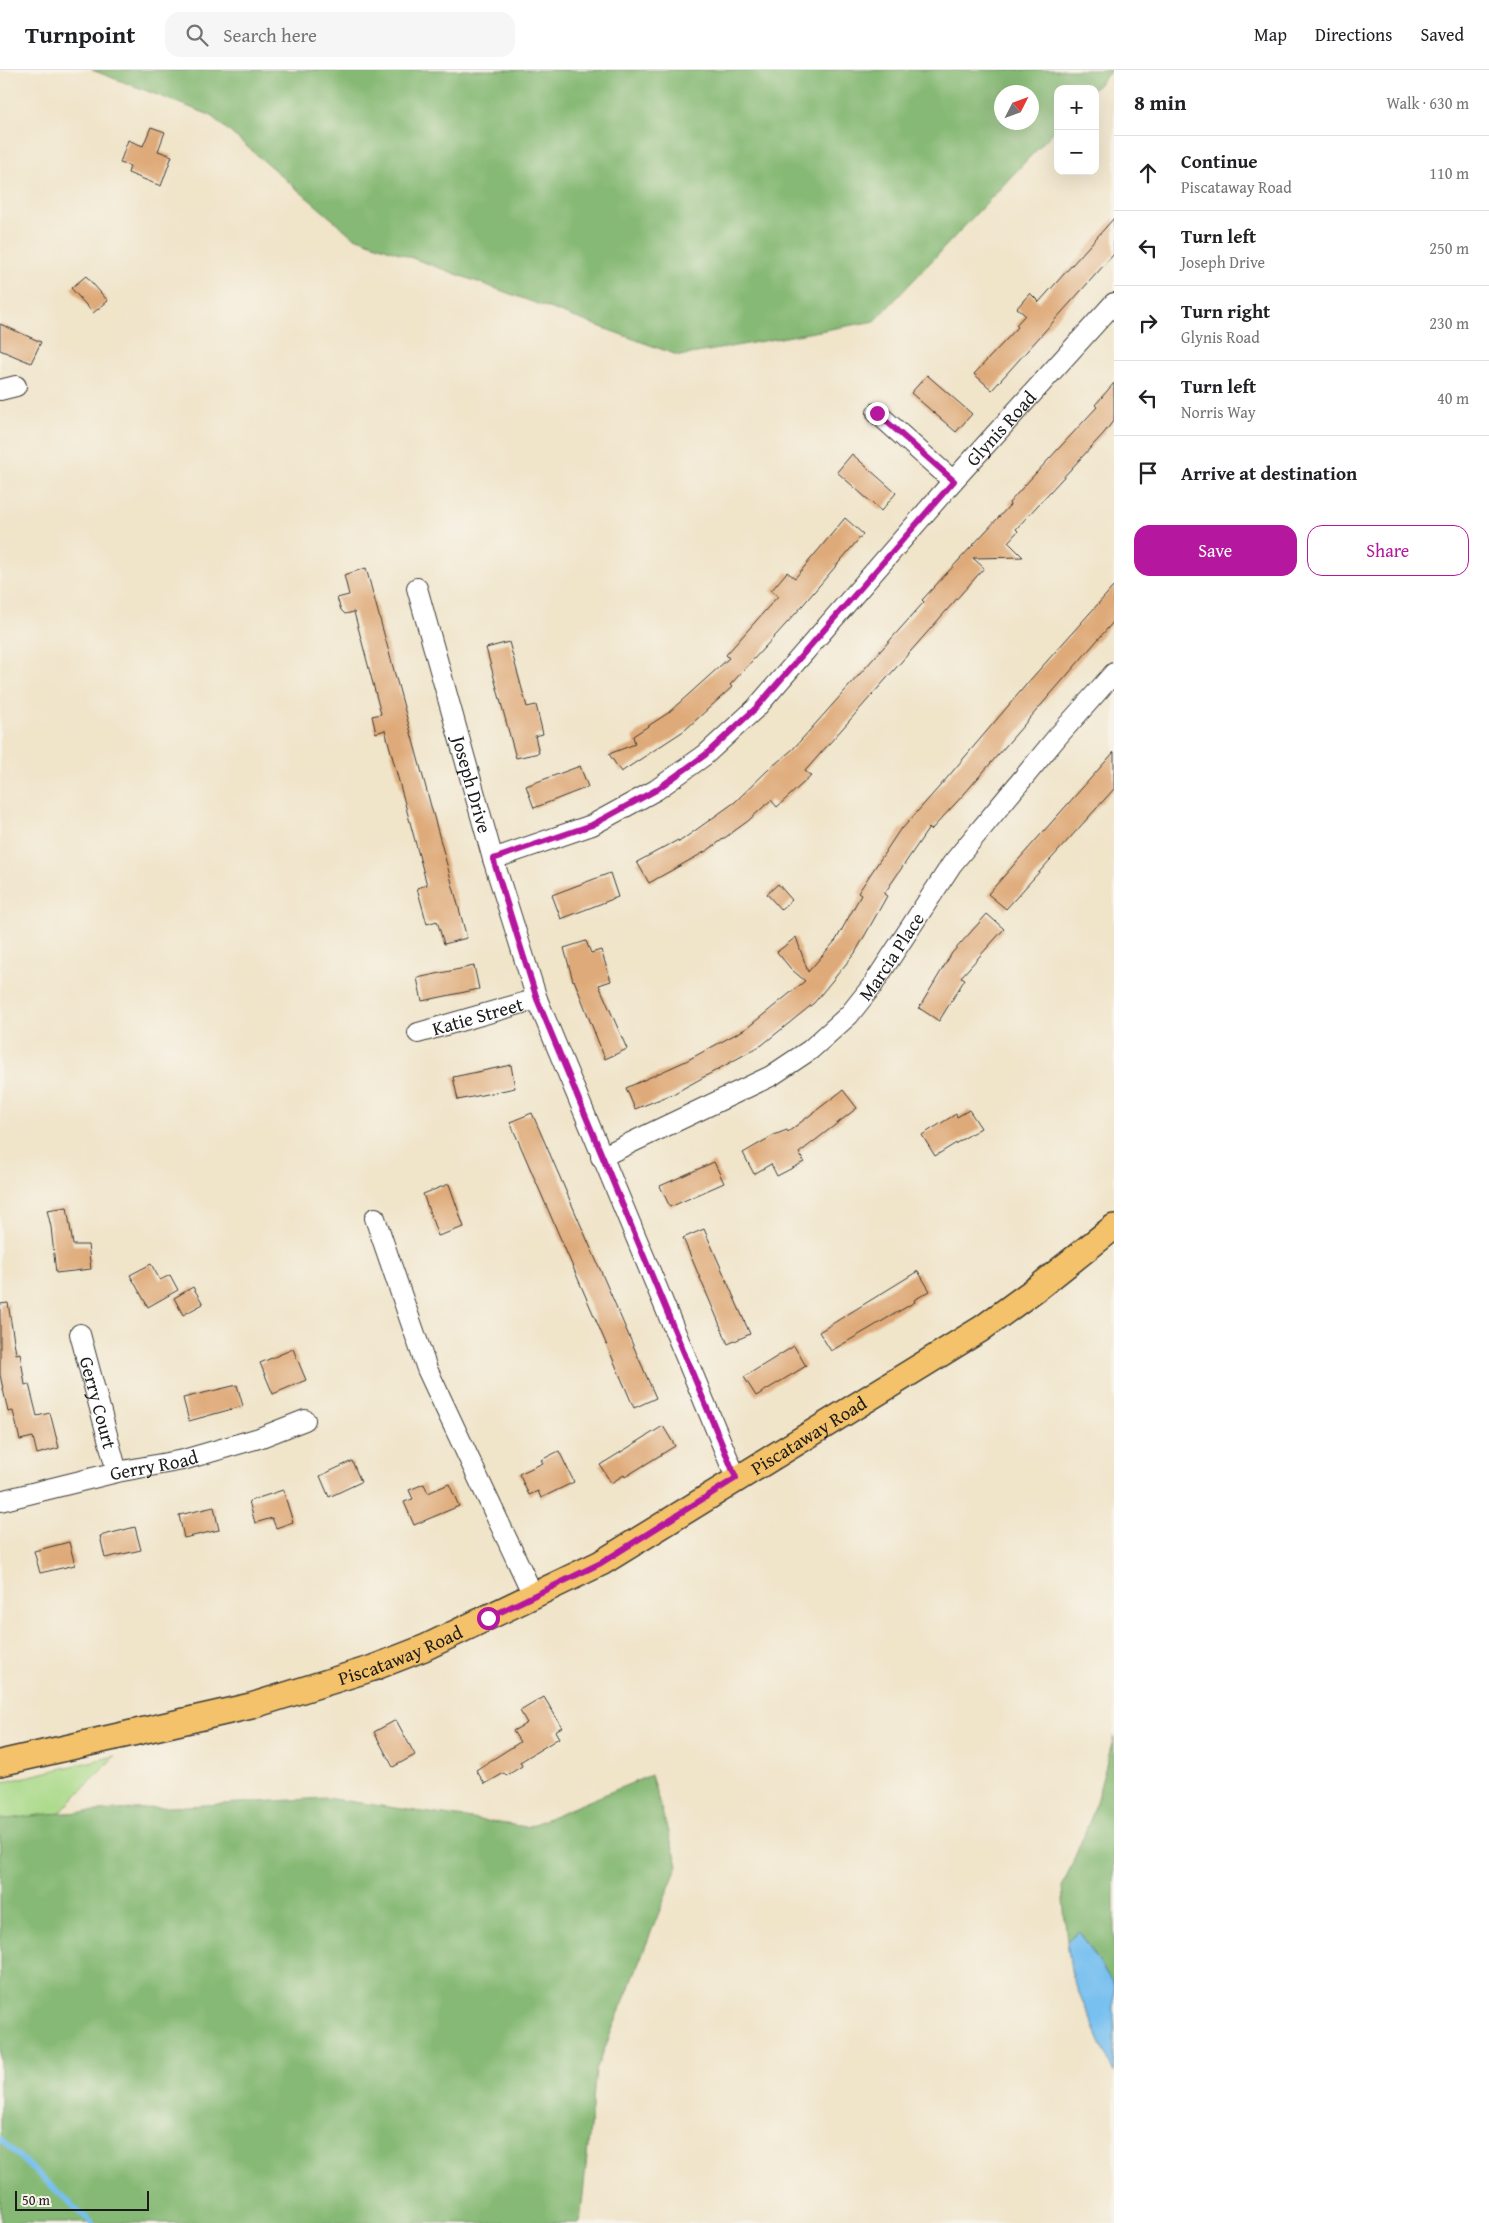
<!DOCTYPE html>
<html lang="en">
<head>
<meta charset="utf-8">
<style>
	:root { --surface:#fff; --page:#f6f6f6; --text:#202124; --muted:#757577; --line:#e0e0e0; --accent:#b5179e }
	body { margin:0; font-family:"Gentium Book Plus",serif; background:var(--page); color:var(--text) }
	.controls { position:absolute; right:15px; top:15px; display:grid; overflow:hidden; border-radius:10px; box-shadow:0 5px 20px #0002 }
	.controls button { width:45px; height:45px; display:grid; place-items:center; padding:0; border:0; border-bottom:1px solid var(--line); background:var(--surface); color:var(--text); font:25px sans-serif }
	.compass { position:absolute; left:994px; top:15px; width:45px; height:45px; border-radius:50%; background:var(--surface); box-shadow:0 5px 20px #0002; rotate:48deg }
	.scale { position:absolute; left:15px; bottom:12px; width:134px; box-sizing:border-box; padding-left:5px; border:2px solid #1c1c1c; border-top:0; font-size:14px; line-height:18px; white-space:nowrap; color:#1c1c1c; -webkit-text-stroke:4px #f7f3e8; paint-order:stroke }
	.stop { position:absolute; width:15px; height:15px; margin:-11px; border:4px solid #b5179e; border-radius:50%; background:#fff }
	.stop.end { background:#b5179e; border-color:#fff; box-shadow:0 1px 5px #0008 }
	.list { margin:0; padding:0; list-style:none }
	h2 { display:flex; justify-content:space-between; align-items:center; height:65px; margin:0; padding:0 20px; font-size:21px }
	h2 small { font-size:16px; font-weight:400; color:var(--muted) }
	.list li { display:grid; grid-template-columns:32px 1fr auto; gap:15px; align-items:center; box-sizing:border-box; height:75px; padding:0 20px; border-top:1px solid var(--line) }
	.list b { display:block; font-size:19px; white-space:nowrap }
	.list p { margin:0; font-size:16px; white-space:nowrap; color:var(--muted) }
	.list em { font-size:16px; font-style:normal; color:var(--muted) }
	.actions { display:flex; gap:10px; padding:15px 20px }
	.actions a { flex:1; padding:11px 0; border:1px solid var(--accent); border-radius:15px; text-align:center; font-size:18px; color:var(--accent) }
	.actions .main { background:var(--accent); color:#fff }
	.icon { flex:none; width:28px; height:28px; fill:none; stroke:currentColor; stroke-width:2; stroke-linecap:round; stroke-linejoin:round }
	.map { position:relative; flex:none; width:1114px; height:2153px; overflow:hidden }
	header { display:flex; align-items:center; gap:30px; box-sizing:border-box; height:70px; padding:0 25px; background:var(--surface); border-bottom:1px solid var(--line) }
	header strong { font-size:24px }
	nav { display:flex; gap:28px; margin-inline-start:auto; font-size:18px }
	.search { width:350px; height:45px; background:var(--page); display:flex; align-items:center; gap:12px; box-sizing:border-box; padding:0 18px; border-radius:15px; color:var(--muted); font-size:19px }
	main { display:flex }
	aside { flex:1; background:var(--surface) }
	.map>svg:first-child { display:block }
</style>
</head>
<body>
<header>
<strong>Turnpoint</strong>
<div class="search"><svg class="icon" aria-label="search" viewBox="0 0 24 24"><circle cx="10" cy="10" r="6"/><path d="M15 15l6 6"/></svg>Search here</div>
<nav><a>Map</a><a>Directions</a><a>Saved</a></nav>
</header>
<main>
<div class="map">
<svg width="1114" height="2153" viewBox="0 0 1114 2153">
	<rect width="100%" height="100%" fill="#f7f3e8"/>
	<filter id="ink" filterUnits="userSpaceOnUse"><feTurbulence type="fractalNoise" baseFrequency=".02" numOctaves="2"/><feDisplacementMap in="SourceGraphic" scale="10" xChannelSelector="R" yChannelSelector="G"/><feConvolveMatrix kernelMatrix="1 2 1 2 8 2 1 2 1" color-interpolation-filters="sRGB"/></filter>
	<filter id="wash" filterUnits="userSpaceOnUse"><feTurbulence type="fractalNoise" baseFrequency=".0096" numOctaves="4" result="noise"/><feDisplacementMap in="SourceGraphic" scale="20" xChannelSelector="R" yChannelSelector="G"/><feGaussianBlur stdDeviation="1.12" result="paint"/><feColorMatrix in="noise" values="0 0 0 0 0 0 0 0 0 0 0 0 0 0 0 0 0 1.4 0 .05"/><feComposite in="paint" operator="in"/></filter>
	<g filter="url(#wash)">
		<rect width="100%" height="100%" fill="#f0e4c9"/>
		<path fill="#a8d987" stroke="#627a52" d="M115,1686L0,1804V1713Z"/>
		<path fill="#86b974" stroke="#516a48" fill-rule="evenodd" d="M92,0H1112L1094,19H1058V57L875,251L680,286L352,166L210,45ZM1032,22V52H1002V22Z
			M1114,1666V1915L1079,1861L1067,1872L1062,1818L1093,1743Z
			M651,1705L678,1795L596,2000L580,2153H0V1750L47,1744L326,1728L527,1757Z"/>
		<path fill="#77c0f0" stroke="#4a6e86" d="M1079,1861L1114,1915V2003L1072,1907L1067,1872Z"/>
		<g fill="none" stroke-linecap="round" stroke-linejoin="round">
			<path stroke="#77c0f0" stroke-width="5.5" d="M0,2069L92,2153"/>
		</g>
		<g id="blocks">
			<path fill="#dfaa79" d="M151,57L165,62L158,81L172,86L161,116L128,103L130,96L120,93L128,70L143,76Z
				M1114,148V184L992,320L974,304L1018,257L1016,255L1025,245L1017,238L1030,223L1039,232Z
				M86,206L108,231L93,243L71,218Z
				M0,254L41,272L31,293L0,280Z
				M927,305L972,344L956,362L911,323Z
				M1114,313V350L1104,363L1016,459L1018,461L1008,472L1023,487L973,488L984,498L805,701L811,706L777,737L771,730L748,751L708,780L649,813L637,792L678,770L679,772L735,732L769,699L793,679L924,532L922,530L1010,435L1009,433L1024,416L1097,337L1095,335Z
				M852,384L896,423L881,441L837,402Z
				M845,448L863,464L797,542L730,615L732,617L685,660L621,702L609,684L635,674L633,666L668,643L729,588L726,585L778,526L771,521L787,502L795,508Z
				M366,498L467,868L444,874L437,851L427,854L417,818L427,815L385,660L376,663L372,646L381,644L354,542L345,544L341,540L337,528L349,525L344,505Z
				M1114,516V551L965,723L931,760L929,758L884,824L887,826L855,883L814,933L762,975L673,1024L635,1039L626,1018L686,991L747,958L805,911L791,899L777,882L796,867L808,902L836,870L861,825L858,823L901,758L902,759L947,708L1031,609Z
				M509,572L527,637L536,635L543,664L535,666L539,683L516,688L486,578Z
				M1114,682V719L1006,839L988,824Z
				M580,696L588,717L534,738L526,716Z
				M610,803L618,827L561,849L552,825Z
				M778,814L792,830L781,840L767,824Z
				M987,844L1004,859L961,907L965,909L939,951L919,938L952,883Z
				M586,871L591,883L601,880L611,911L599,915L627,979L605,989L574,910L573,911L564,878Z
				M474,896L479,919L422,931L417,908Z
				M511,995L515,1018L458,1030L453,1007Z
				M843,1020L857,1038L799,1083L804,1092L777,1106L771,1094L754,1104L743,1083L774,1065L787,1060L788,1062Z
				M969,1040L981,1058L935,1086L922,1065L956,1044L957,1047Z
				M532,1043L656,1328L634,1338L510,1052Z
				M714,1092L724,1113L670,1137L660,1116Z
				M449,1114L464,1157L438,1166L423,1124Z
				M67,1137L73,1175H88L91,1199L56,1203L51,1157L47,1140Z
				M704,1159L750,1264L728,1274L683,1168Z
				M151,1194L160,1210L170,1205L178,1220L148,1237L130,1205Z
				M918,1201L930,1221L914,1230L915,1232L831,1281L819,1262Z
				M193,1217L203,1234L183,1245L174,1228Z
				M8,1233L16,1284L20,1283L25,1315L29,1314L37,1346L50,1343L59,1378L37,1384L33,1367L20,1370L13,1341L8,1342L0,1305V1234Z
				M794,1276L806,1296L756,1326L744,1307Z
				M293,1279L306,1310L273,1324L260,1293Z
				M237,1315L243,1336L189,1351L183,1328Z
				M663,1356L675,1376L625,1407L624,1405L611,1413L600,1395Z
				M559,1381L574,1412L541,1428L538,1421L529,1425L519,1404L543,1393L541,1390Z
				M352,1391L361,1412L329,1427L320,1406Z
				M424,1414L428,1423L449,1414L459,1436L414,1455L404,1432L413,1429L409,1420Z
				M283,1420L293,1452L276,1458L272,1448L255,1453L249,1431Z
				M214,1437L219,1460L184,1468L179,1445Z
				M135,1457L141,1480L105,1488L100,1466Z
				M69,1472L75,1495L40,1503L34,1481Z
				M544,1627L562,1657L555,1661L559,1668L520,1692L522,1696L506,1706L504,1703L485,1714L476,1700L520,1672L513,1661L527,1653L520,1641Z
				M396,1650L415,1685L393,1697L374,1662Z"/>
		</g>
	</g>
	<g filter="url(#ink)">
		<use href="#blocks" fill-opacity="0" stroke="#3c3a36" stroke-width="1"/>
		<g fill="none" stroke-linecap="round" stroke-linejoin="round">
			<g stroke="#3c3a36" stroke-width="22">
				<g id="minor">
					<path d="M0,320L16,316"/>
					<path d="M877,343L953,411"/>
					<path id="s1" d="M417,518L493,789L537,929L736,1408"/>
					<path id="s2" d="M493,789L592,755L656,720L705,685L756,638L953,411L1114,233"/>
					<path id="s3" d="M418,963L537,929"/>
					<path id="s4" d="M601,1087L771,1006L810,980L849,945L872,916L952,794L1058,666L1114,603"/>
					<path d="M375,1148L427,1299L534,1527"/>
					<path id="s5" d="M80,1264L117,1402"/>
					<path id="s6" d="M0,1431L117,1402L183,1390L259,1368L305,1350"/>
				</g>
			</g>
			<g stroke="#3c3a36" stroke-width="28">
				<g id="major">
					<path id="s7" d="M0,1693L251,1636L373,1598L424,1578L601,1493L981,1259L1040,1216L1114,1157"/>
				</g>
			</g>
			<use href="#minor" stroke="#fff" stroke-width="20"/>
			<use href="#major" stroke="#f4c26a" stroke-width="25"/>
		</g>
	</g>
	<g fill="none" stroke-linecap="round" stroke-linejoin="round" filter="url(#ink)">
		<path stroke="#b5179e" stroke-width="6" d="M488,1548L601,1493L736,1408L537,929L493,789L592,755L656,720L705,685L756,638L954,411L877,343"/>
	</g>
	<g text-anchor="middle" dominant-baseline="central" stroke-width="5" stroke-linejoin="round" paint-order="stroke">
		<g font-size="19" fill="#1c1c1c" stroke="#f7f3e8">
			<text stroke="none"><textPath href="#s2" startOffset="679">Glynis Road</textPath></text>
			<text stroke="none"><textPath href="#s1" startOffset="204">Joseph Drive</textPath></text>
			<text stroke="none"><textPath href="#s4" startOffset="360">Marcia Place</textPath></text>
			<text stroke="none"><textPath href="#s3" startOffset="62">Katie Street</textPath></text>
			<text stroke="none"><textPath href="#s5" startOffset="71">Gerry Court</textPath></text>
			<text stroke="none"><textPath href="#s7" startOffset="880">Piscataway Road</textPath></text>
			<text stroke="none"><textPath href="#s6" startOffset="158">Gerry Road</textPath></text>
			<text stroke="none"><textPath href="#s7" startOffset="415">Piscataway Road</textPath></text>
		</g>
	</g>
</svg>
<div class="controls">
<button>+</button>
<button>−</button>
</div>
<svg class="compass" viewBox="-18 -18 36 36"><path d="M0-13l5 13h-10z" fill="#e53935"/><path d="M0 13l5-13h-10z" fill="#757577"/></svg>
<div class="scale">50 m</div>
<div class="stop" style="left:488px;top:1548px"></div>
<div class="stop end" style="left:877px;top:343px"></div>
</div>
<aside>
<h2>8 min<small>Walk · 630 m</small></h2>
<ul class="list">
<li><svg class="icon" aria-label="ahead" viewBox="0 0 24 24"><path d="M12 20V5M6 11l6-6 6 6"/></svg><div><b>Continue</b><p>Piscataway Road</p></div><em>110 m</em></li>
<li><svg class="icon" aria-label="left" viewBox="0 0 24 24"><path d="M17 20v-9H6M10 6l-5 5 5 5"/></svg><div><b>Turn left</b><p>Joseph Drive</p></div><em>250 m</em></li>
<li><svg class="icon" aria-label="right" viewBox="0 0 24 24"><path d="M7 20v-9h11M14 6l5 5-5 5"/></svg><div><b>Turn right</b><p>Glynis Road</p></div><em>230 m</em></li>
<li><svg class="icon" aria-label="left" viewBox="0 0 24 24"><path d="M17 20v-9H6M10 6l-5 5 5 5"/></svg><div><b>Turn left</b><p>Norris Way</p></div><em>40 m</em></li>
<li><svg class="icon" aria-label="arrive" viewBox="0 0 24 24"><path d="M6 21V4h12l-3 4 3 4H6"/></svg><div><b>Arrive at destination</b></div></li>
</ul>
<div class="actions"><a class="main">Save</a><a>Share</a></div>
</aside>
</main>
</body>
</html>
